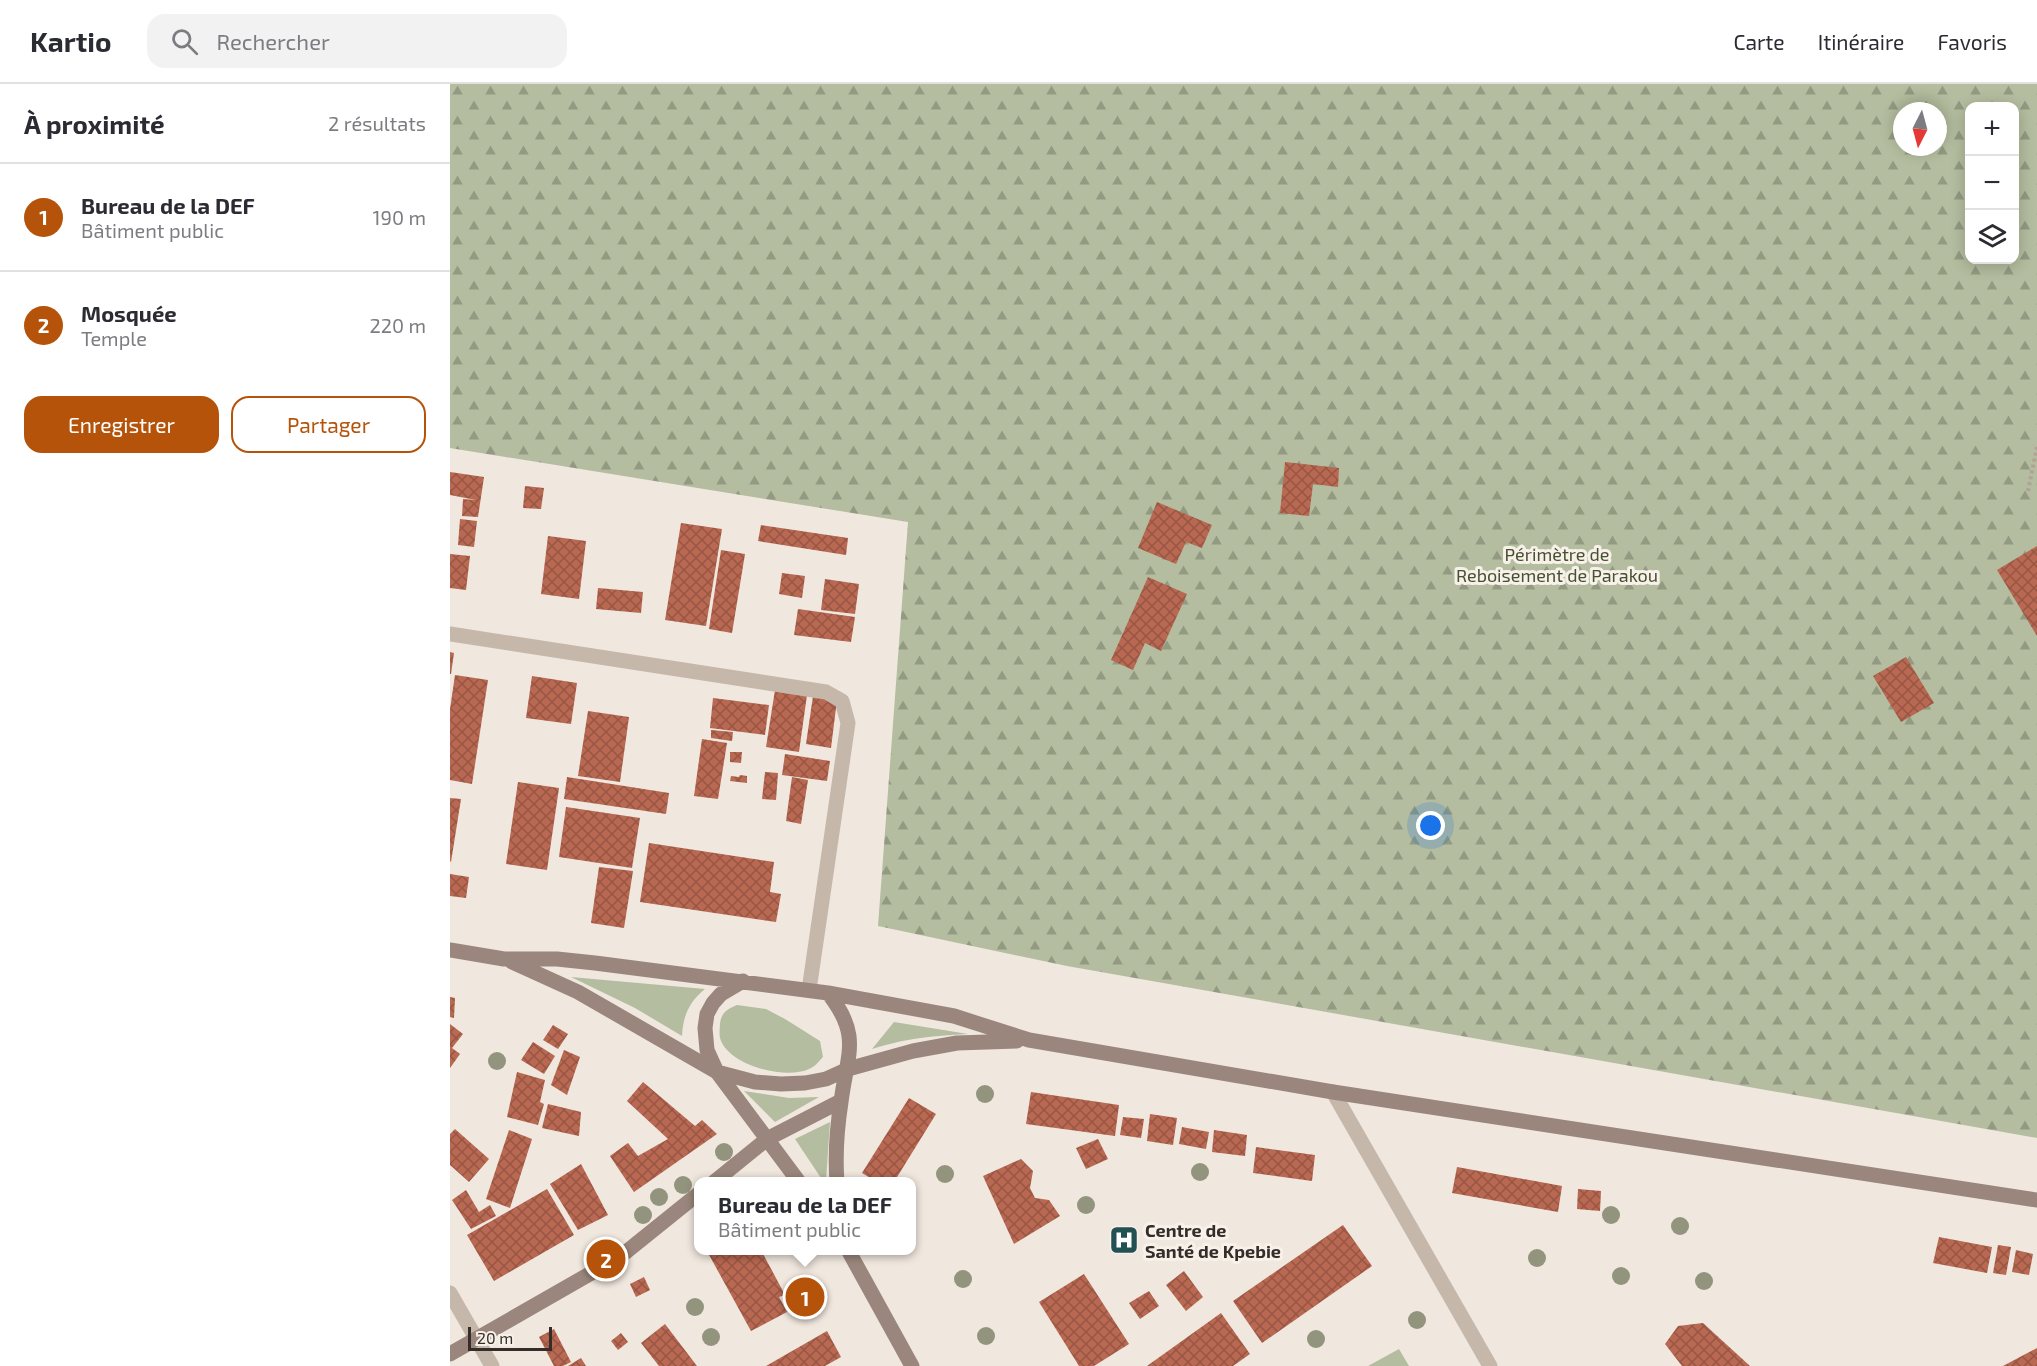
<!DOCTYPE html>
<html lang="fr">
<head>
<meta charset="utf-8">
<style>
	:root { --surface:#fff; --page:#f2f2f3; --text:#2b2b33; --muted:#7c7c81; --line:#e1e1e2; --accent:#b45309 }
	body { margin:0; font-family:"Exo 2",sans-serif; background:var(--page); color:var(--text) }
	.controls { position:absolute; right:18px; top:18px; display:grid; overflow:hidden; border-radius:12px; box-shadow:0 3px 15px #0003 }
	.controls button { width:54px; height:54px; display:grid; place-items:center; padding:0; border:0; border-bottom:2px solid var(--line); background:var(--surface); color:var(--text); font:30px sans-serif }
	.compass { position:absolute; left:1443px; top:18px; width:54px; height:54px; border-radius:50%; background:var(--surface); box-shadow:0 3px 15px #0003; rotate:186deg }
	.scale { position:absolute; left:18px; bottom:15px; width:84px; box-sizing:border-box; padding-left:6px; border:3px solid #352d29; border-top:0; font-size:16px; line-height:21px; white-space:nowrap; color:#352d29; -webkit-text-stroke:4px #f8f1e9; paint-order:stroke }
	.you { position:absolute; left:981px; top:742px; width:21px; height:21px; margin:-15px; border:4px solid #fff; border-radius:50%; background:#1a73e8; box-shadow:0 0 0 9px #1a73e833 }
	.badge { display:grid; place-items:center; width:39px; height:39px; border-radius:50%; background:var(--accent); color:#fff; font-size:20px; font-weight:700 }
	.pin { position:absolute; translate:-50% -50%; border:3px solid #fff; box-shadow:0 2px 6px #0006 }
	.popup { position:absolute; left:244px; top:1093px; width:222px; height:78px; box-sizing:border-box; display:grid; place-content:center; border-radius:12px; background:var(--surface); filter:drop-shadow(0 2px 4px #0005); font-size:20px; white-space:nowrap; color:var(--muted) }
	.popup b { font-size:22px; color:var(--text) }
	.popup::after { content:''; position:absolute; left:50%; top:100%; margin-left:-12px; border:12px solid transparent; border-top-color:var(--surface) }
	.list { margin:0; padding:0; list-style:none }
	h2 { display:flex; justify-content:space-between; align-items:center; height:78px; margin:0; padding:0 24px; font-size:26px }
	h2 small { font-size:20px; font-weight:400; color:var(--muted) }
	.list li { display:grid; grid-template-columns:39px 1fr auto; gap:18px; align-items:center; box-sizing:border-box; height:108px; padding:0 24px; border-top:2px solid var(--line) }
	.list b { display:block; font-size:22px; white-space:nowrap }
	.list p { margin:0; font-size:20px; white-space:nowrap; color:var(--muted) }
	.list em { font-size:20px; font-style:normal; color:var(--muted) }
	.actions { display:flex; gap:12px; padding:18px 24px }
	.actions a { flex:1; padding:14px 0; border:2px solid var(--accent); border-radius:18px; text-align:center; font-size:21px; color:var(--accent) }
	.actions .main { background:var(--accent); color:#fff }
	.icon { flex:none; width:33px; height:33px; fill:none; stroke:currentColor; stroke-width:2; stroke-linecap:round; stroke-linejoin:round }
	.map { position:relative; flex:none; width:1587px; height:1282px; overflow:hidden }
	header { display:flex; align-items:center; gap:36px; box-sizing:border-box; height:84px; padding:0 30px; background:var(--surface); border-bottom:2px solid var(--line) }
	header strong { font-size:28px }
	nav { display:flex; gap:33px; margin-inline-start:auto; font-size:21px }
	.search { width:420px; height:54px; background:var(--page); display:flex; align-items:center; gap:15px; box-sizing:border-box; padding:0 21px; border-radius:18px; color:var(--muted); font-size:22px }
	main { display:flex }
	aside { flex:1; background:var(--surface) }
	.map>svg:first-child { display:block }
</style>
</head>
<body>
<header>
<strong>Kartio</strong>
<div class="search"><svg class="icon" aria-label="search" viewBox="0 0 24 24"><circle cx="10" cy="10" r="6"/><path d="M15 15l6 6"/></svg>Rechercher</div>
<nav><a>Carte</a><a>Itinéraire</a><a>Favoris</a></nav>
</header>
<main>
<aside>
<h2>À proximité<small>2 résultats</small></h2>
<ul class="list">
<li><span class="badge">1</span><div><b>Bureau de la DEF</b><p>Bâtiment public</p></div><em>190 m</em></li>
<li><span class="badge">2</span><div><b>Mosquée</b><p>Temple</p></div><em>220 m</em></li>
</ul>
<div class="actions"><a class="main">Enregistrer</a><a>Partager</a></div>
</aside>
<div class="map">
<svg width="1587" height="1282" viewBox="0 0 1587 1282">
	<defs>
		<pattern id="forest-firs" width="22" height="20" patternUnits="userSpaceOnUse" patternTransform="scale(1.5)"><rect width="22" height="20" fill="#b4bd9f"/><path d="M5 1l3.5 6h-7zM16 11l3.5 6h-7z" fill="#939a82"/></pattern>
		<pattern id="building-cross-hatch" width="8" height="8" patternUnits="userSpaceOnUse" patternTransform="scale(1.5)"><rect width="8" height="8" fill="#b96852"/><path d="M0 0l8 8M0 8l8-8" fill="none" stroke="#975644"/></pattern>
	</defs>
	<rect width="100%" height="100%" fill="#f0e7de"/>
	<path fill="#b4bd9f" d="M121,893L255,905C239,918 233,932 232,952L185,924Z
		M287,921L316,925L335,935L370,957L373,973C369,977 365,983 359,985C336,996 278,982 270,954C269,950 270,943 270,940C271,929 277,925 287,921Z
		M444,938L518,950C480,952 458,954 422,965Z
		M294,1007L339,1014L369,1013L325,1038Z
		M380,1038L376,1097H373L345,1055Z
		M949,1265L959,1282H918Z"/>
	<path fill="url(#forest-firs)" fill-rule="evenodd" d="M0,0H1587V1054L617,882L428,842L458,438L0,364ZM1520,22H1564V176H1520ZM1452,27H1488V63H1452Z"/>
	<path fill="url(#building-cross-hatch)" d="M835,378L889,384L888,403L863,400L859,432L830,429Z
		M0,388L34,393L28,433L12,432L13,415L26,416L0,411Z
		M75,402L94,404L91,425L73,424Z
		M707,418L762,441L752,464L736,458L726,480L688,464Z
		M10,435L27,437L24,463L8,461Z
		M231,439L272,445L256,542L215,536Z
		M311,441L398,454L396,471L308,457Z
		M98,452L136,457L129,515L91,510Z
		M1587,462V552L1547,486Z
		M271,466L295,470L282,549L259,545Z
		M0,470L20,472L16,506L0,504Z
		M332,489L355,492L352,514L329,510Z
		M698,493L737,510L711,567L695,559L683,586L661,576Z
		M375,495L409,500L405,530L371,526Z
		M148,504L193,508L191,529L146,525Z
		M348,525L405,533L401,558L344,551Z
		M0,568L4,569L1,590H0Z
		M1456,573L1484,619L1451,638L1423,592Z
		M5,591L38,596L22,700L0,696V625Z
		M82,592L127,599L121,640L76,634Z
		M325,606L357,611L349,668L316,663Z
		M363,612L387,616L381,664L356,660Z
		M263,614L319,621L315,651L260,644Z
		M138,627L179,633L170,698L128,692Z
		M261,646L283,648L282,657L261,654Z
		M252,655L277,659L268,715L244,712Z
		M280,668H292L291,679L280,678Z
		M335,670L380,677L377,697L332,691Z
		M315,688L328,689L326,716L312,715Z
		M290,691L297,692V699L280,697L281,692L289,693Z
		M117,693L219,709L216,730L114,715Z
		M342,693L358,696L351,740L336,737Z
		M68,698L109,704L97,786L56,780Z
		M0,714L11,715L1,778L0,777Z
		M116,723L190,734L182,784L109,773Z
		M199,759L324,778L320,808L331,810L326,838L190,818Z
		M149,783L183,787L174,844L141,839Z
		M0,790L19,793L16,814L0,812Z
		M0,913L5,914L4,934L0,933Z
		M0,940L13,950L2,964L10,970L0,984Z
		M103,941L118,950L108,965L93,956Z
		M83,958L105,972L94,990L71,976Z
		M114,966L130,973L117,1011L101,1001Z
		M67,988L95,996L90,1018L94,1020L88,1041L57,1033Z
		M193,998L245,1042L252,1036L267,1050L184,1108L160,1072L178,1059L188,1072L218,1055L177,1017Z
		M581,1008L669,1021L665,1052L576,1040Z
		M459,1014L486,1030L444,1098H427L412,1089Z
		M98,1020L131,1028L129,1052L92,1044Z
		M700,1030L727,1034L723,1061L697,1057Z
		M673,1033L694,1035L691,1054L670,1051Z
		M732,1043L759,1048L756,1065L729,1060Z
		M5,1045L39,1075L19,1098L0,1081V1050Z
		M59,1046L82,1055L60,1124L36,1115Z
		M764,1046L797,1051L795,1072L762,1068Z
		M648,1055L658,1075L636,1085L626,1064Z
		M806,1063L865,1071L862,1097L803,1089Z
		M571,1075L583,1087L580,1104L585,1114L599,1116L610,1132L564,1160L533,1092Z
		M131,1080L158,1131L128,1146L100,1100Z
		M1007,1083L1112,1102L1108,1128L1002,1109Z
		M97,1105L124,1151L44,1197L17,1151Z
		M1128,1105L1151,1107L1150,1127L1127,1125Z
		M16,1106L29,1128L40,1121L46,1132L21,1145L2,1116Z
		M893,1141L922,1182L812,1259L783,1217Z
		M1489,1153L1542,1163L1537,1189L1483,1179Z
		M1548,1161L1561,1163L1556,1191L1543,1189Z
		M263,1166H311L335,1211L329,1213L337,1228L301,1247L258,1169Z
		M1566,1166L1583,1170L1579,1191L1562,1188Z
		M734,1187L753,1213L736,1227L716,1201Z
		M634,1190L679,1260L644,1282H629L589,1218Z
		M194,1193L200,1206L186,1213L180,1200Z
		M699,1207L709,1222L690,1235L679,1219Z
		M771,1229L800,1270L783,1282H697Z
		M1253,1239L1300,1282H1232L1215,1260L1228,1242Z
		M215,1240L247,1282H209L191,1259Z
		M104,1245L121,1278L113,1282H104L89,1253Z
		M377,1247L391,1273L375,1282H316Z
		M171,1249L178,1258L168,1266L161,1257Z
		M1587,1264V1282H1553Z
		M131,1274L136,1282H118Z"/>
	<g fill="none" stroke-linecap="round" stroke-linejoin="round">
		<path stroke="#b2a195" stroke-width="4" stroke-dasharray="3 3" stroke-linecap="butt" d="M1578,407L1587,363"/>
		<path stroke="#c6b7ab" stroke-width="15" d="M0,550L376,608L392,617L398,639L359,906
			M883,1008L1040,1282
			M0,1209L42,1282"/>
		<path stroke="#9a867c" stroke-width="15" d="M0,866L54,875H107L145,879L378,909L504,932L579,956L883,1008L1587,1116
			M62,878L128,908L267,988L305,998L331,1000L355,999L376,995L398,985L463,967L507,959L567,957
			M293,897L271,910L263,919L257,930L255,944L257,966L267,988L349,1098
			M378,909C412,952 397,970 391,1018C387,1044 385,1072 387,1098
			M264,1098L317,1055L391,1017
			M398,1166L462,1282
			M0,1270L171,1172L248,1110"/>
	</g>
	<g fill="#92947e">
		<circle cx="47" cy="977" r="9"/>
		<circle cx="535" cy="1010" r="9"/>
		<circle cx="274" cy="1068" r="9"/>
		<circle cx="750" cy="1088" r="9"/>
		<circle cx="495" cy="1090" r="9"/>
		<circle cx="233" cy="1101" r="9"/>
		<circle cx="209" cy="1113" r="9"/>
		<circle cx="636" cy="1121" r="9"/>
		<circle cx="193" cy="1131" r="9"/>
		<circle cx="1161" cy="1131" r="9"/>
		<circle cx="1230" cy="1142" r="9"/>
		<circle cx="1087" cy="1174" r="9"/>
		<circle cx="1171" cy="1192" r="9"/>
		<circle cx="513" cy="1195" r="9"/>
		<circle cx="1254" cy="1197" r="9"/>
		<circle cx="245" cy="1223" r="9"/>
		<circle cx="967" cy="1236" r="9"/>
		<circle cx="536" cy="1252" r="9"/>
		<circle cx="261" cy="1253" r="9"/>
		<circle cx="866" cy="1255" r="9"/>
	</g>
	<defs>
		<g id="hospital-square" transform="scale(1.5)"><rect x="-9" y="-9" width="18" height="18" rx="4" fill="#235052" stroke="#f8f1e9"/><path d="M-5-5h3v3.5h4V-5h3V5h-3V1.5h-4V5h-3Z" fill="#fff"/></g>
	</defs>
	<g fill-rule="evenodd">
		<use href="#hospital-square" x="674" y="1156"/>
	</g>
	<g text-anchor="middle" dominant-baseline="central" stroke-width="6" stroke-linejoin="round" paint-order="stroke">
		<g font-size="18" fill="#455030" stroke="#f8f1e9">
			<text x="1107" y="470">Périmètre de<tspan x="1107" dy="21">Reboisement de Parakou</tspan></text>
		</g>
		<g font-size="18" font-weight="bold" fill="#352d29" stroke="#f8f1e9" text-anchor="start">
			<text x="695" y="1146">Centre de<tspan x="695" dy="21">Santé de Kpebie</tspan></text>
		</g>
	</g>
</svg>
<div class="controls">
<button>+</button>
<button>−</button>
<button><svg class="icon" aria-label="layers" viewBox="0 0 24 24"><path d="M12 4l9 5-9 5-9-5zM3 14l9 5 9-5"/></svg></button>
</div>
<svg class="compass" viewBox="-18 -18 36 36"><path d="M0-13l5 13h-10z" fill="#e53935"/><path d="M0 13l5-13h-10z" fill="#7c7c81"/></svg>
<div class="scale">20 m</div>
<div class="you"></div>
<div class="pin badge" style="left:355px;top:1213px">1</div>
<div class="popup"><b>Bureau de la DEF</b>Bâtiment public</div>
<div class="pin badge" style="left:156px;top:1175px">2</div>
</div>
</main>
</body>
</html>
